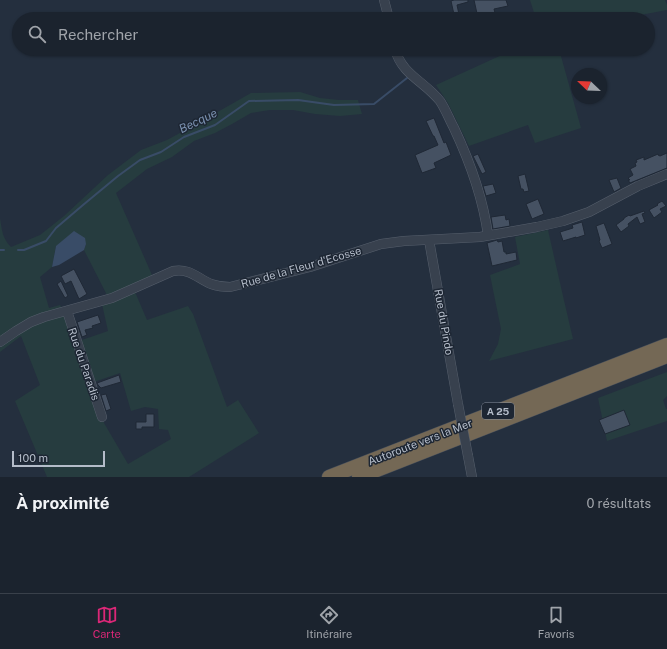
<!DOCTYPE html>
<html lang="fr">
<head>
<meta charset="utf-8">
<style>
	:root { --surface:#1b232e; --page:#282f3a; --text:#f1f3f6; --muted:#a0a4aa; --line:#39404a; --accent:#db2777 }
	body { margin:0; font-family:"Public Sans",sans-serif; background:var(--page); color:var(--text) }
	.compass { position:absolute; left:571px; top:68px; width:36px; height:36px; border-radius:50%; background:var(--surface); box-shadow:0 1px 3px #0004; rotate:293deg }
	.scale { position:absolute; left:12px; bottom:10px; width:93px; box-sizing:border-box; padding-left:4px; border:2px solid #b4bcc9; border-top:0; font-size:11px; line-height:14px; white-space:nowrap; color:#b4bcc9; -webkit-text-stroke:3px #1d2633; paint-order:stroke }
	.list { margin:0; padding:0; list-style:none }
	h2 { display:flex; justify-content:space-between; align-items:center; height:52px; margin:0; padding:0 16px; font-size:17px }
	h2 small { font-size:13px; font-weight:400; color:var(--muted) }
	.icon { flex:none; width:22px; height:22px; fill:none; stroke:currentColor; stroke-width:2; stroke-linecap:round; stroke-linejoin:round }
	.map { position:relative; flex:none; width:667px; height:477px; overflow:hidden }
	.search { position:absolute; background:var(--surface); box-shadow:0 1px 3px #0004; left:12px; right:12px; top:12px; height:44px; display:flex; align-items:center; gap:10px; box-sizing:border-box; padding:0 14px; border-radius:22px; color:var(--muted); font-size:15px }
	.sheet { height:116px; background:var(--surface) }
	nav { display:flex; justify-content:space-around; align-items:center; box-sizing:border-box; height:56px; border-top:1px solid var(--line); background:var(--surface); font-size:11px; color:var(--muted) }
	nav a { display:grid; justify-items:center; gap:2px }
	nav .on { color:var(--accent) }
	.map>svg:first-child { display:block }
</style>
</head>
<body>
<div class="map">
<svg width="667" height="477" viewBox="0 0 667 477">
	<rect width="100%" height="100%" fill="#242f3e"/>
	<path fill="#263c3f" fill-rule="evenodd" d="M530,0H665L667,5V10L619,19H536Z
		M515,49H559L581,128L535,143L528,125L469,146L448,103L436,85Z
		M300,92L320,98L339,100H358L362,114L340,116L315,114L293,110H270L251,113L232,124L215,133L194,141L172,157L147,169L116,193L152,275L156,282L135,292L147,320L188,306L193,314L227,407L238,400L259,433L189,477H47L15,401L40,385L21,336L0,352V218C2,230 2,238 11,247L40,235L64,216L108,175L141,150L167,140L200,122L251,93ZM86,244L84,250L110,301L102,304L108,331L79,341L94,382L120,373L131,411L145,407L158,409L159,429L168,430L171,439L128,464L104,423L66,316L60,305L49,308L40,277L52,267L56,246Z
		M548,230L563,296L573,339L489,361L498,344L501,329L490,275L520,264L515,237Z
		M667,372V396L663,400L666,409H667V421L607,441L598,398Z"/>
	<path fill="#394c67" d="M74,231L85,238L86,244L84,250L59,265L52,267L56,246Z"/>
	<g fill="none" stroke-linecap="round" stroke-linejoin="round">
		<path stroke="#394c67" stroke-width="2" d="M0,250H4
			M18,250H24L46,241L56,228L83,205L118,176L140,160L161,152L184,137L215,125L249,101L298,100L334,105L374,104L407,78"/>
	</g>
	<path fill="#455162" stroke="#1f2835" d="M454,0H468V2L457,5L460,19H455L451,1Z
		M474,0H506L508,6L494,9L495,13L478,18Z
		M434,118L444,143L446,142L451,155L434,163L436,168L422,173L415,155L438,145L434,136H433L426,121Z
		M667,153V168L630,183L628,180H630L628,178L633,175L630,169L636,166L635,163L637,162L636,160L644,157V160L658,154V155L660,156Z
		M478,154L486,172L482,174L473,156Z
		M525,174L529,191L524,192L523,189H521L518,176Z
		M617,178L621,188L614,192L609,180Z
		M493,184L496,193L486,196L483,186Z
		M538,199L544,214L532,219L526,204Z
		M662,201L666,206L660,209L662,212L654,218L649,210L658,205L657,204Z
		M644,211L645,213L642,214L645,222L640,224L637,217L628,224L629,226L621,232L616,225L624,219V218L629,215L630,216Z
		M505,215L506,220L509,219L510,226L493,229L491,217Z
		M582,222L585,235L576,238V237L563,241L560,232L573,228L572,225Z
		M604,223L612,244L602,248L599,241L600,240L596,226Z
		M497,240L498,242L502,241L504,252H506V254L516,252L517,260L492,266L487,243Z
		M74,269L87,294L79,299L71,281L65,284L61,276Z
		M61,281L68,296L65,298L57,284Z
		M98,315L101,323L92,326L93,328L85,330L87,335L82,337L77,322Z
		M119,375L121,382L101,388L98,385L97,383Z
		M106,394L111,409L106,411L101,395Z
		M624,410L630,425L605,434L599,420Z
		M146,414H154V427H142V429H136V422H146Z"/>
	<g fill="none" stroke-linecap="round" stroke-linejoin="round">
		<g stroke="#565f6c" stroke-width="10">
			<path id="minor" d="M384,0L389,19
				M395,49C402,75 424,81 440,101C446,110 449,119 454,128C470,162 483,198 488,235
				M429,240L458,404
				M67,311L102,417
				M0,342L16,331L31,322L44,317L112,298L173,271C190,268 197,278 211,284C217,286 224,287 230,287L310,267L381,244L404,241L480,237L537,227L563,221L589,212L638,186L667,174
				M468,456L472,477"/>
		</g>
		<g stroke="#434c59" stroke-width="15">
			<path id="highway" d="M329,477L667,345
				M359,477L667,356"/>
		</g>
		<use href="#minor" stroke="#38414e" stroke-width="9"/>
		<use href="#highway" stroke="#746855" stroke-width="14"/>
		<g stroke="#565f6c" stroke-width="10" stroke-linecap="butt">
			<path id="minor-bridge" d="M458,404L468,456"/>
		</g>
		<use href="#minor-bridge" stroke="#38414e" stroke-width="9"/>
	</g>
	<g text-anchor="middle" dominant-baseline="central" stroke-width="3" stroke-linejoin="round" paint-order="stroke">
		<rect fill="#1d2633" stroke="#878f9c" stroke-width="1" x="482" y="403" width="32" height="16" rx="3"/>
		<g font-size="10" font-weight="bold" fill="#b4bcc9">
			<text x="498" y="411">A 25</text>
		</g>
		<g font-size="11" fill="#b4bcc9" stroke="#1d2633">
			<text transform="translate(301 267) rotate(-16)">Rue de la Fleur d'Ecosse</text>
			<text transform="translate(444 322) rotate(80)">Rue du Pindo</text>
			<text transform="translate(84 364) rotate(71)">Rue du Paradis</text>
			<text transform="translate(420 442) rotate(-21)">Autoroute vers la Mer</text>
		</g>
		<g font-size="12" font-style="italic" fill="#7c92b1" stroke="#1d2633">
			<text transform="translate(198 121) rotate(-26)">Becque</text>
		</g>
	</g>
</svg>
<svg class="compass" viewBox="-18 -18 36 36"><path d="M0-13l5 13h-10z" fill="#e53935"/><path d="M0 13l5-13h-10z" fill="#a0a4aa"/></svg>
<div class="scale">100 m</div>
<div class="search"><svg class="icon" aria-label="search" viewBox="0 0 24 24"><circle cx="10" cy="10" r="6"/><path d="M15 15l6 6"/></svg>Rechercher</div>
</div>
<section class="sheet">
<h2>À proximité<small>0 résultats</small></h2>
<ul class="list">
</ul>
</section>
<nav>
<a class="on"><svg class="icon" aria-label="map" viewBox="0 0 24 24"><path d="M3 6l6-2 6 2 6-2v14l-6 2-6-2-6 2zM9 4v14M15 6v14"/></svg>Carte</a>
<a><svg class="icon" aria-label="directions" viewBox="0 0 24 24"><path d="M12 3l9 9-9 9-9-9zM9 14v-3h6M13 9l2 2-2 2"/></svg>Itinéraire</a>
<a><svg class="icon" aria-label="saved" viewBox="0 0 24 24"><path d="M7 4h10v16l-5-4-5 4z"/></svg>Favoris</a>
</nav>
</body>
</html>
